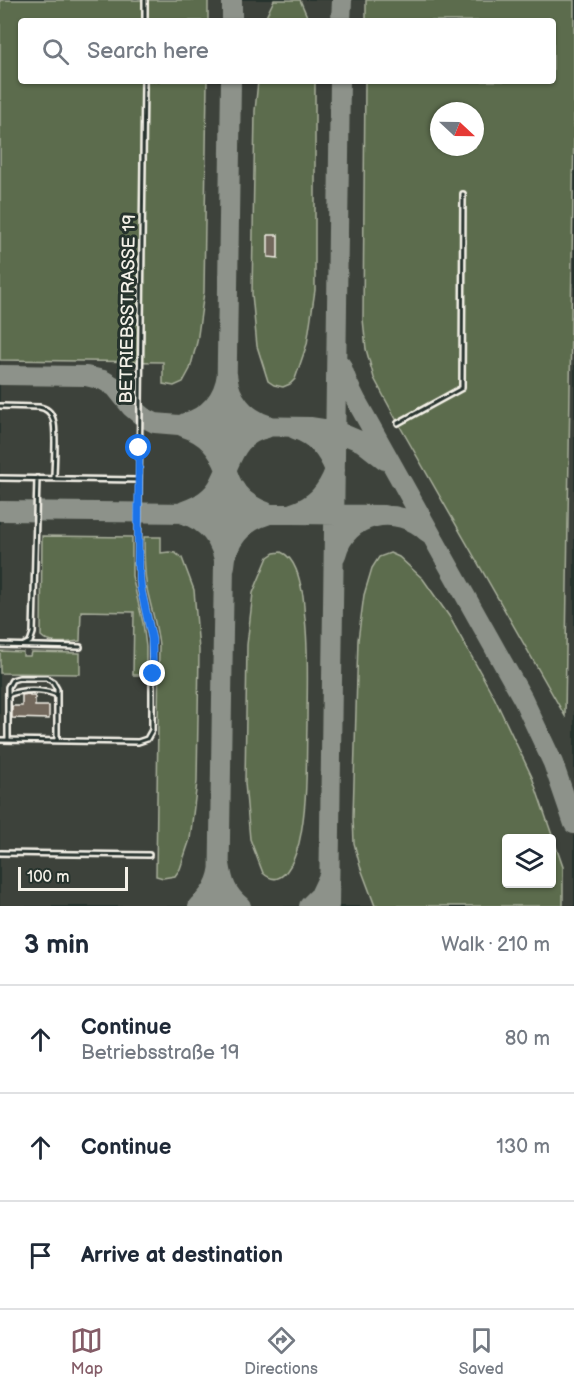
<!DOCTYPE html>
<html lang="en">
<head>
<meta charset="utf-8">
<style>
	:root { --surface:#fff; --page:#f6f6f7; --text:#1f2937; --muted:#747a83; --line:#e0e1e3; --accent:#845c67 }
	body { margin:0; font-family:"Balsamiq Sans",sans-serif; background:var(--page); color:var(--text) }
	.controls { position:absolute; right:18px; bottom:18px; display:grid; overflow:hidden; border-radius:6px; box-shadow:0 2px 4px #0004 }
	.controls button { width:54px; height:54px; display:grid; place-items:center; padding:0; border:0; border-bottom:2px solid var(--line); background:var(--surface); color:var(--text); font:30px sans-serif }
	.compass { position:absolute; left:430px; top:102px; width:54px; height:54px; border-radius:50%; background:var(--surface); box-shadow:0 2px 4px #0004; rotate:112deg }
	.scale { position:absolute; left:18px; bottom:15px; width:110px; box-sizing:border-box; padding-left:6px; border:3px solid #f4f1e8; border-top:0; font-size:16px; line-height:21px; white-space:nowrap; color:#f4f1e8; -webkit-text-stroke:4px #26332d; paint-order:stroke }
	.stop { position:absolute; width:18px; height:18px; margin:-14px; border:4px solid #1a73e8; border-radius:50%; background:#fff }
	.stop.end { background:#1a73e8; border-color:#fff; box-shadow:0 2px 6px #0008 }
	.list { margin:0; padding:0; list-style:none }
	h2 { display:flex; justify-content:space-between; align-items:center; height:78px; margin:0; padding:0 24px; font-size:26px }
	h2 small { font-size:20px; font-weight:400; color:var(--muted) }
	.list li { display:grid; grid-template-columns:39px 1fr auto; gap:18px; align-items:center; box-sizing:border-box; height:108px; padding:0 24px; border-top:2px solid var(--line) }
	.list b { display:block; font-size:22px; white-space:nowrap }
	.list p { margin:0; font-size:20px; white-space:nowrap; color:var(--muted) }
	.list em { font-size:20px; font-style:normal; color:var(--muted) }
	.icon { flex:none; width:33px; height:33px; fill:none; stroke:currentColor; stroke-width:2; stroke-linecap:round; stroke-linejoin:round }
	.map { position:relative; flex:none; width:574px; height:906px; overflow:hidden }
	.search { position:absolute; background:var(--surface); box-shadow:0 2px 4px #0004; left:18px; right:18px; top:18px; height:66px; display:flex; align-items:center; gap:15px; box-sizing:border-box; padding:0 21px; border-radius:6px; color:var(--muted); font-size:22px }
	.sheet { height:402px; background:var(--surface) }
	nav { display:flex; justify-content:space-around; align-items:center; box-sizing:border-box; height:84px; border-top:2px solid var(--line); background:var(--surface); font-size:16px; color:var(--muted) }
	nav a { display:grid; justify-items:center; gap:3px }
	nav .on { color:var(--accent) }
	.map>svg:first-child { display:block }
</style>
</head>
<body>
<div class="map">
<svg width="574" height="906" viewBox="0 0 574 906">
	<rect width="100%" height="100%" fill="#26332d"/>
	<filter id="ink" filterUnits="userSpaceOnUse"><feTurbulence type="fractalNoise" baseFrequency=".0167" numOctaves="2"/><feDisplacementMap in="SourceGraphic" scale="12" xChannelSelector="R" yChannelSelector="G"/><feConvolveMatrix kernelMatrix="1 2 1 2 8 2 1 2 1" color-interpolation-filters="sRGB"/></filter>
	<g filter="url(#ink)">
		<path fill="#3d433b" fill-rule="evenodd" d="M0,0H574V906H0ZM21,21H553V81H21ZM439,111H475V147H439ZM506,838H552V884H506Z"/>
		<path fill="#5c6c4e" stroke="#a8ae9b" stroke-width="1.5" fill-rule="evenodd" d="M0,0H208V21H21V81H207L204,292L197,342L190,369L183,382L174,386L163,384V362L0,360Z
			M274,0H300L309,21H264Z
			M366,0H574V127L565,716L398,423L374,378L366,349L363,319L365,81H553V21H366ZM439,111H475V147H439Z
			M258,81H315V290L307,344L295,379L290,384L283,387L274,385L268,381L257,346L252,294L255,111Z
			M42,536L132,537V576L143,623L146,647V675H133L134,612L81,611L80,641C67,642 51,646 41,636Z
			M144,537H161V553L169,552L175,553L182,558L194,590L199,650L197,782L190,839L180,869L175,876L163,878L156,876L159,645C157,626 151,608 147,589C144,572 144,554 144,537Z
			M281,552C296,558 300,581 303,596C304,603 304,611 305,618C309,654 307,688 307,724C306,763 308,804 299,843C295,858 283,892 263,873L250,839L245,783L247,645L253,593L268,557L274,553Z
			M390,553L399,557L423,579L449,616L494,697L532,777L563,867V906H375L360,866L354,843L353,817L358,640L364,595L372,568L379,557ZM506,838H552V884H506Z
			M0,651L23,652V656H30L31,652L80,653V674L0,673Z"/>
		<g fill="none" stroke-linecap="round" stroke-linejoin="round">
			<path stroke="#8d928a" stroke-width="20" d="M232,21V0
				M341,21L342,0
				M341,365L348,384L357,402L523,699L553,763L574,824
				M0,375L86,376L103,380L115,387L131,407L143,417L155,423L179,425L310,427L336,431L362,442L385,460
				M185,423C208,417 224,399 227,374C229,399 245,418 268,425
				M184,427C206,434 218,448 226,469C228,475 230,481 233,486C240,499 252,507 266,512
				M0,511L384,515
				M184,511C199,506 213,497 220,483C233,458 235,435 267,428
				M292,513C315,506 327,492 335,470C327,450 316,436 295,429
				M184,514C208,522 222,541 225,566C226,541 243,522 267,515
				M336,555C346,513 398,504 427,532
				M198,906C211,895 219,882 220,864C223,883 226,894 241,906
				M219,906L231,81
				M309,906L320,895L328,878
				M329,906L340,81"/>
		</g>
		<path fill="#72675b" stroke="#f4f1e8" stroke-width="1.5" d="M268,235H278V258L268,257Z
			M30,694V696H35V706H49V719L12,718V706H22V695Z"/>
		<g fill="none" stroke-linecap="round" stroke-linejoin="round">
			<g stroke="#f4f1e8" stroke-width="8">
				<path id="lane" d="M145,21V0
					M0,406L39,407C46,408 51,412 53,419C57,429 54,465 54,478
					M398,423L462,388L463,194
					M0,478L139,480
					M0,645L80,647
					M24,645L30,642L33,633L37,478
					M8,695C21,689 43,689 57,695
					M0,740L138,742L147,739L152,730V639L141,589L138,563L144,81
					M8,740V687L12,680L19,678H47L53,682L57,689V741
					M0,853L149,855"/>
			</g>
			<use href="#lane" stroke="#26332d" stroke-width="3"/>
		</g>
	</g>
	<g fill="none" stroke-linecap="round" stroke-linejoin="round" filter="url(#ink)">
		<path stroke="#1a73e8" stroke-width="8" d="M139,448L138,563L141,589L152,639L153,674"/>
	</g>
	<g text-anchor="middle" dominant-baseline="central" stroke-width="6" stroke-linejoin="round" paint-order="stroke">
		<g font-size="18" fill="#f4f1e8" stroke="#26332d">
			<text transform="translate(128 309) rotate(-89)">BETRIEBSSTRASSE 19</text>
		</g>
	</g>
</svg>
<div class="controls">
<button><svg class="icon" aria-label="layers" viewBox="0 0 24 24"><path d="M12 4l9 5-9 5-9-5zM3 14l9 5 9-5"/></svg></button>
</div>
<svg class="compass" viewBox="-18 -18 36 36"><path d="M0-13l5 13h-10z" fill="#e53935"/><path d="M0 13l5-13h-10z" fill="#747a83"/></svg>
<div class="scale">100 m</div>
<div class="stop" style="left:139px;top:448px"></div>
<div class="stop end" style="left:153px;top:674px"></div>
<div class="search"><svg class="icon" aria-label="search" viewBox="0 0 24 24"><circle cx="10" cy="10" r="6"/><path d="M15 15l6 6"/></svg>Search here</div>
</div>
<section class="sheet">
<h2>3 min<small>Walk · 210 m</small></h2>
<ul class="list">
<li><svg class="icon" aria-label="ahead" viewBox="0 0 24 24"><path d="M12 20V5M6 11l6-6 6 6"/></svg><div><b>Continue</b><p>Betriebsstraße 19</p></div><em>80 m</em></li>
<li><svg class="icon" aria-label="ahead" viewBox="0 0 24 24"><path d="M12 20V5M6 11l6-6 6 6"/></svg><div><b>Continue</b></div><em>130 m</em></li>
<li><svg class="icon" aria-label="arrive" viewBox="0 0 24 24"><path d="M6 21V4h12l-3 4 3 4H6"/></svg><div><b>Arrive at destination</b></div></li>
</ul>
</section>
<nav>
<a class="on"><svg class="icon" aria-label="map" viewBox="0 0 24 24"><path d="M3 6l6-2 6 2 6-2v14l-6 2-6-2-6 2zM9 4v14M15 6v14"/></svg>Map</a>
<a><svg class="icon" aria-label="directions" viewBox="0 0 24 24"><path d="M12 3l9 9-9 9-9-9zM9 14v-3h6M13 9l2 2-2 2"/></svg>Directions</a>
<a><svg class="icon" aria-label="saved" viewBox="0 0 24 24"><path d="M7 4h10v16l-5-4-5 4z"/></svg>Saved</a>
</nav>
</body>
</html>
